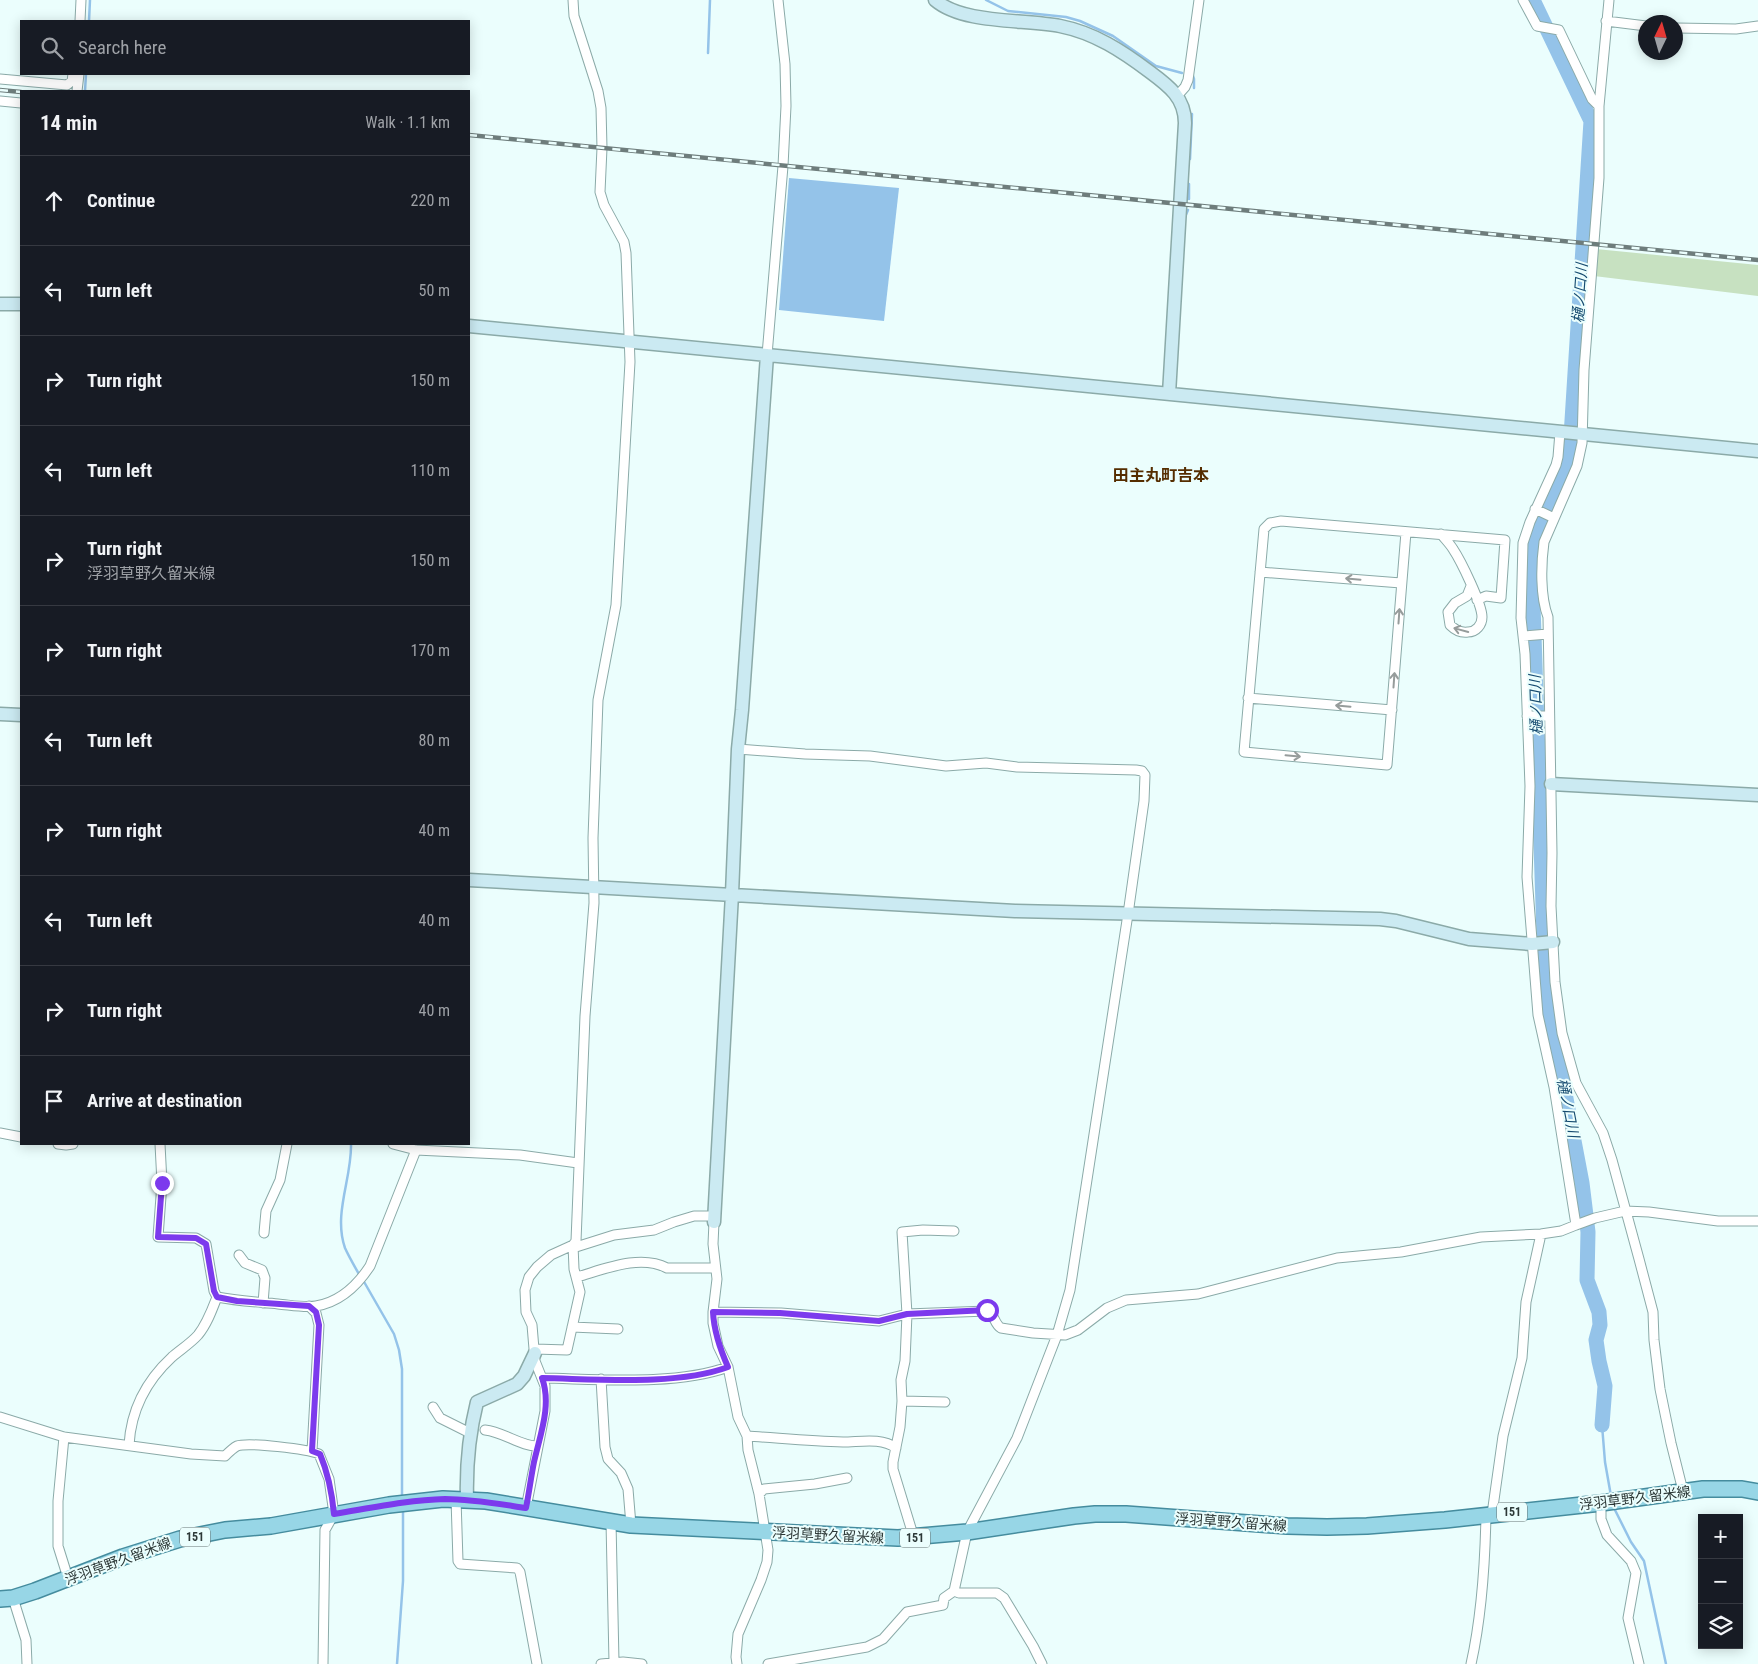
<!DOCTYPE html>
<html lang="en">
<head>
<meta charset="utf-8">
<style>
	:root { --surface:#171b24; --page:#242831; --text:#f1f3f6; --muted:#9ea1a6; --line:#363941 }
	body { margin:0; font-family:"Roboto Condensed","Noto Sans JP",sans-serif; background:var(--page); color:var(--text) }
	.controls { position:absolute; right:15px; bottom:15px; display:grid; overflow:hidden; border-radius:0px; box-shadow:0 2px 12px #0003 }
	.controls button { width:45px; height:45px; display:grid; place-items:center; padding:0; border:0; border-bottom:1px solid var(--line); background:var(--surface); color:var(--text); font:25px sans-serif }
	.compass { position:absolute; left:1638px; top:15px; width:45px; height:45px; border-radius:50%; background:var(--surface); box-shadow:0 2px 12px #0003; rotate:5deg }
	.stop { position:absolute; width:15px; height:15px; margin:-11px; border:4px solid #7c3aed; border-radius:50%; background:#fff }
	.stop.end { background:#7c3aed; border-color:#fff; box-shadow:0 1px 5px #0008 }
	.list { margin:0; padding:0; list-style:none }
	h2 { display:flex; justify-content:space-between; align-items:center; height:65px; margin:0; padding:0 20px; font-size:21px }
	h2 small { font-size:16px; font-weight:400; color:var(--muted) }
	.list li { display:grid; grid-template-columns:32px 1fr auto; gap:15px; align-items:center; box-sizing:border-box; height:90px; padding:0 20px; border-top:1px solid var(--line) }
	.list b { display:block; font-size:19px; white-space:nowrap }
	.list p { margin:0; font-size:16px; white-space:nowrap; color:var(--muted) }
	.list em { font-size:16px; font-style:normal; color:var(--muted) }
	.icon { flex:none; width:28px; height:28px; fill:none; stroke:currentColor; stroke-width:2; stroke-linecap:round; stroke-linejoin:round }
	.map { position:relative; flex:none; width:1758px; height:1664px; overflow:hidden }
	.search { position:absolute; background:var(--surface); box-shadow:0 2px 12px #0003; left:20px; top:20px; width:450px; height:55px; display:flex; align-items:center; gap:12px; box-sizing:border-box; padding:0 18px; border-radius:0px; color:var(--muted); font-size:19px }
	.panel { position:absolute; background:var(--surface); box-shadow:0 2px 12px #0003; left:20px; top:90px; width:450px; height:1055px; border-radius:0px }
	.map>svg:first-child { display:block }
</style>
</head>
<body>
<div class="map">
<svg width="1758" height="1664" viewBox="0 0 1758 1664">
	<rect width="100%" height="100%" fill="#ebfefd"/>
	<path fill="#c7e1c1" d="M1596,249L1758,265V296L1594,276Z"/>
	<path fill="#94c3e9" d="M789,178L899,188L884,321L779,310Z"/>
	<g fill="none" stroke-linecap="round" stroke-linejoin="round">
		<path stroke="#94c3e9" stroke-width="2.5" d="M986,0L1008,11L1066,17L1080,21L1113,36L1156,66L1182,73
			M89,21L90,0
			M708,53L710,0
			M1193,76L1194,79V88
			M85,91L86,74
			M1190,159L1192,114
			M1189,184V199
			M1185,217L1188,210
			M351,1144C352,1178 333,1214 345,1248C349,1257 355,1267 360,1276
			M363,1280L394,1334L399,1350L402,1369V1498
			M1602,1425L1605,1462L1611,1496
			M1613,1506L1631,1542L1644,1561L1666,1664
			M397,1664L403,1581V1508"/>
		<path stroke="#94c3e9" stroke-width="15" d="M1533,0L1591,121L1570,452L1566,469L1535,532L1533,548L1532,575L1545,965L1550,1014L1582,1183L1588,1232L1587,1280L1599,1312L1600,1325L1596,1340L1599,1361L1605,1386L1602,1425"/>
		<g stroke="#8baaa8" stroke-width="11">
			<path id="street" d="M1523,0L1537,26L1559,30L1592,99L1599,106
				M1609,0L1599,106V178L1584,370L1582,443L1577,466L1544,542C1541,564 1540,596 1548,617L1552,853L1551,906L1555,982L1562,1033L1576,1083L1603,1133L1612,1160L1639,1259L1653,1312L1654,1340L1660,1389L1671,1443L1683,1491
				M80,21L81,0
				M1606,21L1646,26
				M1676,28L1736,29L1758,26
				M0,79L67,85L72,81L73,74
				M77,91L79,74
				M1177,96L1185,87L1188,80L1199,0
				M0,101L21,103
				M767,355L783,166L786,106L785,64L778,0
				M1535,509L1554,518
				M1406,532L1387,765L1244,752L1264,529L1270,523L1281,521L1505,540L1501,598L1486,596L1477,600
				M1441,534C1445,539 1450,544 1453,549C1461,561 1482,604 1482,617C1482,625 1476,632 1468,632C1461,633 1455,630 1450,625L1448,612L1455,603L1467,596L1471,586
				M1260,572L1401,583
				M1523,636L1548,634
				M1248,698L1392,710
				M1527,716H1549
				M738,749L805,754L870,756L946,766L986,763L1017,767L1136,770L1142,771L1145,775L1144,801L1128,914L1070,1290L1057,1335L1017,1438L967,1532L954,1591L944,1598L943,1605L907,1612L883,1639L867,1647L768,1664
				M0,1133L21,1137
				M58,1144L66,1145L73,1144
				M393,1144L416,1150L520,1155L578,1163
				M714,1222L713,1244L717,1279L713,1312V1323L718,1346L728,1367L738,1417L747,1436L748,1450L759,1494L768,1550L767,1562L761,1580L738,1634L736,1657L737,1664
				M1576,1225L1595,1218L1625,1211L1649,1212L1718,1221H1758
				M264,1233L266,1211L280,1180L287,1144
				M239,1255L245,1263L262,1270L265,1278L263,1303
				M577,1277C605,1269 640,1254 667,1268H715
				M217,1297C238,1301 258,1302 278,1304C290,1305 305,1308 316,1306C340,1302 357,1286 370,1266L416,1150
				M309,1306L316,1313L319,1325L312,1451
				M713,1312L781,1313L879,1321L907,1314L987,1311C995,1314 994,1324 1001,1328L1033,1333L1065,1335L1078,1330L1107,1308L1126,1300L1198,1294L1337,1258L1401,1252L1481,1237L1541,1234L1561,1231L1576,1225L1554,1087L1538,1015L1527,877L1530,786L1525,654L1521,618L1523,543L1530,522L1556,465L1558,457L1560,432
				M572,1327L618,1329
				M535,1349L567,1350L580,1292L574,1269L573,1245L576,1247L614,1235L654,1230L674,1222L694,1216H714
				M542,1378C598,1379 676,1386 728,1367
				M601,1379L605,1447L608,1459L621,1473L628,1489L631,1525
				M902,1401L945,1402
				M433,1407L440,1418L470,1433
				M0,1417L64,1437L191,1454L225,1456C228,1453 233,1448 237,1446C248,1442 308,1449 319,1454L329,1479L334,1514L325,1530L323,1664
				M485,1430C504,1432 522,1447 538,1446
				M747,1436C779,1438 811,1441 843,1442C860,1442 881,1437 896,1448
				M64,1437L58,1501V1546L68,1578
				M129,1445C131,1410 146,1381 172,1357C180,1350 191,1343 198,1335C207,1324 212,1310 217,1297L214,1291L206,1244L196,1238L158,1237L162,1183L160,1144
				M759,1494L764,1489L815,1484L847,1478
				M456,1499L458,1561L460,1564L517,1568L520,1572L537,1664
				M1601,1503V1519L1607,1535L1631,1561L1636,1573L1628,1618L1639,1664
				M526,1508L545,1411V1386L535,1361L532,1325L526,1312L525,1290L529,1277L537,1267L551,1255L573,1245L576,1241L585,1016L594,903L593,838L598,700L616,605L630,362L626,253L624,242L604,205L600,192L602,148L601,108L598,91L574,16L573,0
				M1492,1514L1503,1436L1522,1358L1526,1302L1541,1234
				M611,1522L614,1662
				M914,1538L893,1469V1462L900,1427L902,1401L901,1380L905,1361L907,1314L902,1232L923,1230L954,1231
				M954,1591L959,1593H997L1004,1598L1033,1646L1042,1664
				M13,1598L26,1640L27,1664
				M601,1664L623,1662L642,1664
				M1471,1664C1482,1615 1485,1565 1486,1515"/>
		</g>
		<g stroke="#8baaa8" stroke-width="15">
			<path id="secondary" d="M935,0C963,24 1023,19 1060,26C1095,33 1122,51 1150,72C1169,86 1185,98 1185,123L1169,394
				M0,304H21
				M469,326L1758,451
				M0,714L21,715
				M1551,784L1758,795
				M469,880L1015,911L1380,919L1396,921L1469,939L1532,944L1553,942
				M714,1222L732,894L738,749L742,710L767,355
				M467,1500C466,1466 469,1434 477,1402L517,1384L524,1376L535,1353"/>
		</g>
		<g stroke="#458c9e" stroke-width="18">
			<path id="primary" d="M0,1599L13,1598L35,1591L123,1557L180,1539L225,1530L271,1526L389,1505L443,1499L486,1501L631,1525L898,1538L967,1532L1074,1516L1095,1514H1126L1287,1526L1327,1527L1367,1526L1445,1520L1601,1503L1703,1489H1742L1758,1492"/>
		</g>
		<use href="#street" stroke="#fff" stroke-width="9"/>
		<use href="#secondary" stroke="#cbeaf2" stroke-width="12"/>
		<use href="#primary" stroke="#97d6e6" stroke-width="15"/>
		<g stroke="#6e7d7c" stroke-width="4.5">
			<path id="rail" d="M0,90L21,92
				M469,135L1758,260"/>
		</g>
		<use href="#rail" stroke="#ebfefd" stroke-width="2.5" stroke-dasharray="8" stroke-linecap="butt"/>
	</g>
	<defs><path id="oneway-shaft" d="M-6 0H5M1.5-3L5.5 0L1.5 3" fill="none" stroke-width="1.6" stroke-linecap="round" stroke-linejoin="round" transform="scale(1.25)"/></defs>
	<g stroke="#969c9b">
		<use href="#oneway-shaft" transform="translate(1353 579) rotate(-175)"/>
		<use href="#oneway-shaft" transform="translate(1399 616) rotate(-86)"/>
		<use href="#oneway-shaft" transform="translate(1461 630) rotate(-165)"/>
		<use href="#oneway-shaft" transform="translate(1394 680) rotate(-86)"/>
		<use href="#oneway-shaft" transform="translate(1343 706) rotate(-175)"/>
		<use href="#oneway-shaft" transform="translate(1293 756) rotate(5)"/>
	</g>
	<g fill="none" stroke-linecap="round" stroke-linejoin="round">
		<path stroke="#7c3aed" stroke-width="6" d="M162,1183L158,1237L196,1238L206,1244L214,1291L217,1297L237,1301L309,1306L316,1312L319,1325L312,1451L320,1454C328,1473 332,1493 334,1514C371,1508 408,1500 445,1499C472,1499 499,1504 526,1508C529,1493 531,1477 534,1462C540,1435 552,1405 542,1378C597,1379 677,1386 728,1367C720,1349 714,1332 713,1312L780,1313L879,1321L907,1314L987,1310"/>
	</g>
	<g text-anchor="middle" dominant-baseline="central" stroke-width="4" stroke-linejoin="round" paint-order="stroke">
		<g fill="#ebfefd" stroke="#657372" stroke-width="1">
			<rect x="1497" y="1502.5" width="30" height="19" rx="4"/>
			<rect x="180" y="1527.5" width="30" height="19" rx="4"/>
			<rect x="900" y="1528.5" width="30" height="19" rx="4"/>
		</g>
		<g font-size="12" font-weight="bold" fill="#2c3837">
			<text x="1512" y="1512">151</text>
			<text x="195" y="1537">151</text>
			<text x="915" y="1538">151</text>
		</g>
		<g font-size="14" fill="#2c3837" stroke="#ebfefd">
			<text transform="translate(1635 1498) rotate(-7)">浮羽草野久留米線</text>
			<text transform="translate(1231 1522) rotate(4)">浮羽草野久留米線</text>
			<text transform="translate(828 1535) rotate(3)">浮羽草野久留米線</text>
			<text transform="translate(118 1561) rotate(-20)">浮羽草野久留米線</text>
		</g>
		<g font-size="15" font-style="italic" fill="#164b70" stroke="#ebfefd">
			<text transform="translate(1580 293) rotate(-86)">樋ノ口川</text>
			<text transform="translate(1536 705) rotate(-92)">樋ノ口川</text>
			<text transform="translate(1568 1108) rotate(79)">樋ノ口川</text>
		</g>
		<g font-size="16" font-weight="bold" fill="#552d00" stroke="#ebfefd">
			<text x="1161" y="475">田主丸町吉本</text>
		</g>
	</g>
</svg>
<div class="controls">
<button>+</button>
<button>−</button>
<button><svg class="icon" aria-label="layers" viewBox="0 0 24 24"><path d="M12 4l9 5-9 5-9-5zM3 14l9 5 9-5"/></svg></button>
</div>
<svg class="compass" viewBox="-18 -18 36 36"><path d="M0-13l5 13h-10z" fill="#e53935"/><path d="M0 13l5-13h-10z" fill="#9ea1a6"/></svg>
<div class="stop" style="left:987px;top:1310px"></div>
<div class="stop end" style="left:162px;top:1183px"></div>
<div class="search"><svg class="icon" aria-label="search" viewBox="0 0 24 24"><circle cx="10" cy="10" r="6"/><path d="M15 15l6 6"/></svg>Search here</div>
<section class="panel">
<h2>14 min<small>Walk · 1.1 km</small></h2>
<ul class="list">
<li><svg class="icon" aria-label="ahead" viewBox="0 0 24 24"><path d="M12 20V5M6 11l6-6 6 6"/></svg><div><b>Continue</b></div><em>220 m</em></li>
<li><svg class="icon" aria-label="left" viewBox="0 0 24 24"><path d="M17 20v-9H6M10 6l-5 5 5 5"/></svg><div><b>Turn left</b></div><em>50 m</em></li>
<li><svg class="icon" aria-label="right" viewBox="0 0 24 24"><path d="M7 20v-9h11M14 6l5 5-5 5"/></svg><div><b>Turn right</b></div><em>150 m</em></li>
<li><svg class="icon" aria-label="left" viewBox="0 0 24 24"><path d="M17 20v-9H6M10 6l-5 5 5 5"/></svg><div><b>Turn left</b></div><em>110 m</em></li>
<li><svg class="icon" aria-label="right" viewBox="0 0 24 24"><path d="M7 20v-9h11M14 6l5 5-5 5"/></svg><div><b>Turn right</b><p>浮羽草野久留米線</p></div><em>150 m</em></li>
<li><svg class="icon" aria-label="right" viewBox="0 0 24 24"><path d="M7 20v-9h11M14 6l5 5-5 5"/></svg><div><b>Turn right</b></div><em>170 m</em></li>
<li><svg class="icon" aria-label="left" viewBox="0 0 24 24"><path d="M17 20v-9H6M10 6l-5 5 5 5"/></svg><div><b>Turn left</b></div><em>80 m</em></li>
<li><svg class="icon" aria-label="right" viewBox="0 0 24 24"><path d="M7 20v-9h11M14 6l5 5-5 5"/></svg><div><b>Turn right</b></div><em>40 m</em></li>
<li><svg class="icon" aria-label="left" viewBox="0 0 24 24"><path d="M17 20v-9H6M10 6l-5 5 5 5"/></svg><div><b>Turn left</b></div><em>40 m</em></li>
<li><svg class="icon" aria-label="right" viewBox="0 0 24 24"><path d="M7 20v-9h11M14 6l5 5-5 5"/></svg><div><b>Turn right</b></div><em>40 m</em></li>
<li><svg class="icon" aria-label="arrive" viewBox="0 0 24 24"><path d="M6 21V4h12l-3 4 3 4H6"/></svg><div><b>Arrive at destination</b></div></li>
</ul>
</section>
</div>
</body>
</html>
